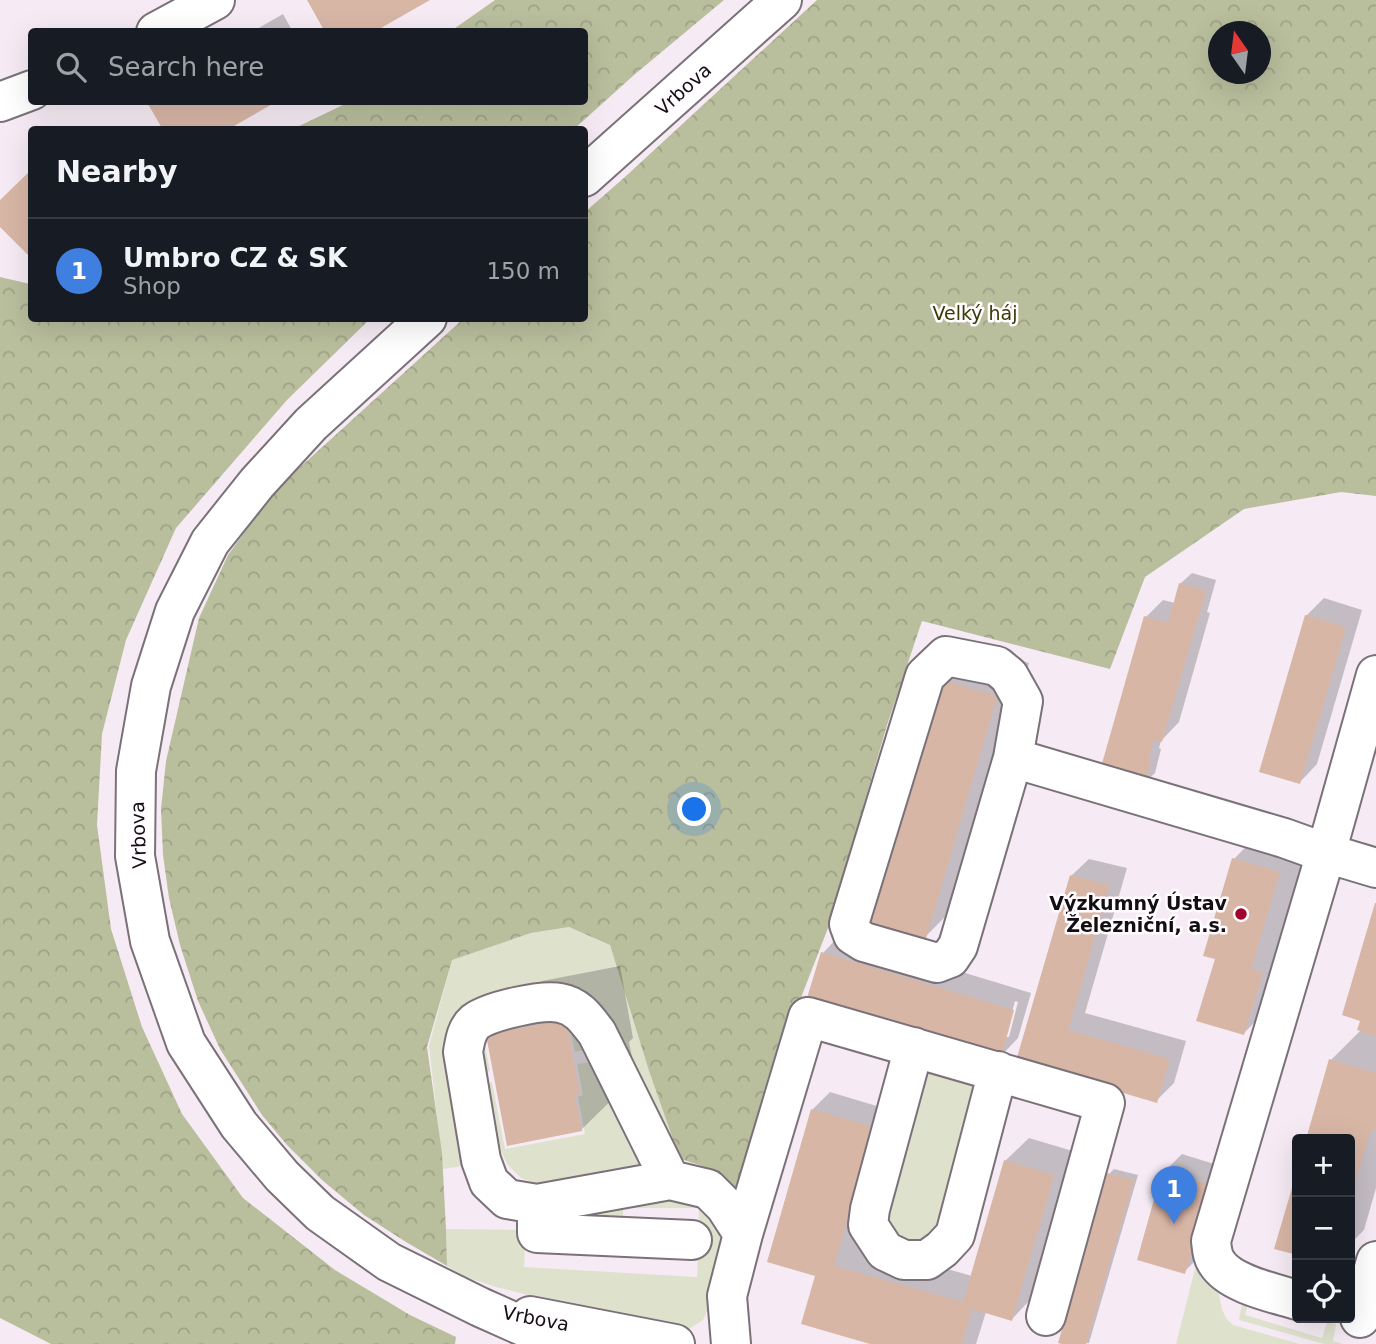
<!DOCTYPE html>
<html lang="en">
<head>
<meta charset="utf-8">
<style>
	:root { --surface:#171b24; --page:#20242c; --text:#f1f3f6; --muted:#9ea1a6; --line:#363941; --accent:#0f766e }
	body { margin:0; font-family:"DejaVu Sans",sans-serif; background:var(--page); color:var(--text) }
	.controls { position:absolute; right:21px; bottom:21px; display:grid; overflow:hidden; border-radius:7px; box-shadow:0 7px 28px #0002 }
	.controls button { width:63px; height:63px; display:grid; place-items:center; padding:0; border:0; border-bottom:2px solid var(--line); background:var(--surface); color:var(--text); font:35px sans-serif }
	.compass { position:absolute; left:1208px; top:21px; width:63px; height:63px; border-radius:50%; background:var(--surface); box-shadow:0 7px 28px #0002; rotate:346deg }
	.you { position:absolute; left:695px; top:810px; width:24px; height:24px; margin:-18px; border:5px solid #fff; border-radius:50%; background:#1a73e8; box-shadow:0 0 0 10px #1a73e833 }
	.badge { display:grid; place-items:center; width:46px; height:46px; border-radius:50%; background:var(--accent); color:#fff; font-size:23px; font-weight:700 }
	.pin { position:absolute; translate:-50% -58px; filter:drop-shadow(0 2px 4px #0008) }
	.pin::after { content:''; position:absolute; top:37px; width:24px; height:21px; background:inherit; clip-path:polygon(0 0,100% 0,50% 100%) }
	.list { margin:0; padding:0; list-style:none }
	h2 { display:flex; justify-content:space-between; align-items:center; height:91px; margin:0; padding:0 28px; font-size:30px }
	h2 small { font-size:23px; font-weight:400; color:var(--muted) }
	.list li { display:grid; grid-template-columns:46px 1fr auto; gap:21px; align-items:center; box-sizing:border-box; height:105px; padding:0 28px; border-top:2px solid var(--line) }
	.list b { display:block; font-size:26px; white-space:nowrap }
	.list p { margin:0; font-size:23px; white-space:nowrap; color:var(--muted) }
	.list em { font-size:23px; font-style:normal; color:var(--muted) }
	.icon { flex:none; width:38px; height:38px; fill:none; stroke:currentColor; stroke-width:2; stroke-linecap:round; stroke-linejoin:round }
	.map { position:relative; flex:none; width:1376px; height:1344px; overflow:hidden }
	.search { position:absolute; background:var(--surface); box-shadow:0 7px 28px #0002; left:28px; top:28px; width:560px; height:77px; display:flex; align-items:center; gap:18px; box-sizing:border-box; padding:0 24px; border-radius:7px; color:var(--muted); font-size:26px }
	.panel { position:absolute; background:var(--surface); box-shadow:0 7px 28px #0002; left:28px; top:126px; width:560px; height:196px; border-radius:7px }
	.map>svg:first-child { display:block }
</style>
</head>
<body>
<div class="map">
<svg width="1376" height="1344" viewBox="0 0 1376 1344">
	<defs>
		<pattern id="forest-crowns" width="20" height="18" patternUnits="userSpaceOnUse" patternTransform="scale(1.75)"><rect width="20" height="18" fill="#b9be9d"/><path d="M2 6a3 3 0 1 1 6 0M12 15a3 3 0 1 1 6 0" fill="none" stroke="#9ea286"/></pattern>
	</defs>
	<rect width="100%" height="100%" fill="#f6ebf4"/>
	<path fill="#dee2cd" d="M569,927L610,945L649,1071L680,1159L608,1026L476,1010L470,1165L443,1169L429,1046L452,959L531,933Z
		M539,1011C574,1011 575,1020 591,1049L575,1052L567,1016L483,1033L490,1071L481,1073C480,1062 475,1044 480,1033C487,1017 523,1014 539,1011Z
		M591,1062L629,1145L640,1164L630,1168L557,1182L537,1184L521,1178L508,1165L501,1151L489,1083L492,1082L505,1149L585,1134L578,1097L583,1095L577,1064Z
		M933,1067L962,1073L980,1090L944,1237L914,1251L877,1226L912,1078Z
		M668,1191L704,1200L726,1234L712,1300L703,1320L689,1329L668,1330L496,1287L466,1277L447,1266L446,1229L526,1230L524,1267L697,1277L699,1208H623V1217L561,1219Z
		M1197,1261L1217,1286L1222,1309L1226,1318L1233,1325L1300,1344H1176Z
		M1243,1299L1249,1300L1245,1315L1322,1338L1327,1322L1336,1324L1333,1341L1343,1344H1324L1239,1320Z"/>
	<path fill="url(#forest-crowns)" fill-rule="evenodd" d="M495,0H724L634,75L574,129H293L349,102H584V32L451,31Z
		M817,0H1376V496L1341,492L1244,509L1145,577L1110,669L922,621L887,725L828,928L790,1026L740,1198C720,1171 711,1168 680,1159L649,1071L610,945L569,927L531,933L452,960L427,1047L442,1153L446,1229L447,1266L406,1242L364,1215L322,1180L287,1145L262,1115L220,1049L198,1001L180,945L169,898L163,855L161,809L166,761L199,618L228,555L275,490L463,319L584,318L585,212L626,176ZM1218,32H1260V74H1218Z
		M0,277L30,284L31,283L32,318L370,319L287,400L176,528L126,640L102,734L97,825L111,929L142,1027L182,1114L243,1198L335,1270L410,1315L456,1337L455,1344H51L0,1318Z"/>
	<path fill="#0003" fill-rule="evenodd" d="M283,14L293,32H252Z
		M153,102H273L224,130L150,104Z
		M1192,573L1216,580L1207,612L1210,613L1179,722L1161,741L1159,748L1161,749L1155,773L1143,784L1146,617L1163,600L1175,603L1180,584Z
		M1324,598L1362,610L1317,764L1300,782L1306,616Z
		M974,647L1029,663L958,904L925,937L941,680Z
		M1267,825L1312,839L1277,1000L1244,1033L1217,958L1234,859Z
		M1089,859L1127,868L1085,1013L1186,1041L1174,1083L1156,1101L1018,1060L1071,876Z
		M1376,907V1188L1364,1230L1350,1244V1139H1308L1331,1060L1361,1030Z
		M840,935L1031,993L1018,1038L1001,1056L823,953ZM1015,1001L1018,1002L1009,1037H1005Z
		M620,966L633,1038L629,1042L636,1076L581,1130L487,1035L542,981Z
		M830,1092L890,1110L874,1181L856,1243L972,1276L1005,1161L1029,1138L1076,1152L1056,1222L1050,1228L1029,1301L1012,1319L986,1312L976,1344H878L817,1275L769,1261L813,1109Z
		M1182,1154L1227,1168L1201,1255L1184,1272L1164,1172Z
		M1114,1169L1138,1175L1089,1343L1068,1344L1109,1174Z"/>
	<path fill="#d8b6a6" d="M307,0H430L374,32H325Z
		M152,102H276L227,130H163L148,104Z
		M32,169V256L30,257L0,227V200Z
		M1179,583L1206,591L1162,742L1154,739L1148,760H1151L1144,786L1099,774L1144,616L1168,623Z
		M1305,615L1346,627L1300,784L1259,772Z
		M939,679L997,696L926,939L868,922Z
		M1232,858L1280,872L1251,969L1263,973L1244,1035L1196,1021L1215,959L1203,956Z
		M1070,875L1110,885L1068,1030L1170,1059L1157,1103L1016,1061Z
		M1375,903H1376V1036L1357,1030L1360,1021L1342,1015Z
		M821,952L1014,1010L1001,1058L807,998Z
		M566,1019L580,1094L575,1095L582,1131L507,1146L486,1035Z
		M1329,1059L1376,1073V1130L1371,1129L1350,1199V1139H1306Z
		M811,1109L874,1127L834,1266L963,1302L1004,1160L1054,1175L1012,1321L972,1309L962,1344H870L801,1324L815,1276L767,1262Z
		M1162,1171L1211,1185L1185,1274L1137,1260Z
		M1297,1171V1255L1274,1249Z
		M1107,1173L1134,1180L1086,1344H1062L1058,1343Z"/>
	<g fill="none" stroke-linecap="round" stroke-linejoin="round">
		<g stroke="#7a7179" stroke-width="42">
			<path id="minor" d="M156,32L215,0
				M0,102L32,90
				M946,656L997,666L1009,676L1023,701L1013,758L958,946L950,958L937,963L864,942L853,935L849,924L925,676Z
				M1013,758L1284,838L1326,853L1376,675
				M914,1047L870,1209L868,1225L885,1251L904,1260H927L942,1249L955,1235L998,1071
				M670,1180L597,1033C587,1020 578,1006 560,1003C542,999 490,1011 475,1022C466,1030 465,1041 463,1052L481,1160L489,1182L507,1199L537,1204L670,1180L708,1189L725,1206L743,1234
				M537,1204V1233L692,1240
				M1297,1300C1274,1293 1230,1284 1217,1263C1212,1256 1212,1249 1211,1241L1326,853L1376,868
				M1360,1318L1376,1261
				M731,1344L727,1296L743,1234L808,1017L1105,1103L1046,1316"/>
		</g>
		<g stroke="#7a7179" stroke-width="42">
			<path id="major" d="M584,177L782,0
				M427,318L311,424L257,483L210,542L175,611L151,686L136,771L135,856L150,941L186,1043L239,1125L282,1176L320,1213L389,1262L480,1307L563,1344
				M530,1316L675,1344"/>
		</g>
		<use href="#minor" stroke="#fff" stroke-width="38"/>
		<use href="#major" stroke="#fff" stroke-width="38"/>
	</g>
	<circle fill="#a20229" stroke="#fffbfe" stroke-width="2.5" cx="1241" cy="914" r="7"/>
	<g text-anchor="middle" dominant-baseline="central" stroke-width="5" stroke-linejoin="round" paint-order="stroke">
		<g font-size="19" fill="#120f12" stroke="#fffbfe">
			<text transform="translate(683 89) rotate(-42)">Vrbova</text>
			<text transform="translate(138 835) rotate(-92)">Vrbova</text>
			<text transform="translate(536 1318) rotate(11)">Vrbova</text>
		</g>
		<g font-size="19" fill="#373c02" stroke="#fffbfe">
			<text x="975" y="313">Velký háj</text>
		</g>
		<g font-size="19" font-weight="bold" fill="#120f12" stroke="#fffbfe" text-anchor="end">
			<text x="1227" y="903">Výzkumný Ústav<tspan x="1227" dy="22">Železniční, a.s.</tspan></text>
		</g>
	</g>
</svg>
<div class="controls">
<button>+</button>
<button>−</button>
<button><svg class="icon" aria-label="locate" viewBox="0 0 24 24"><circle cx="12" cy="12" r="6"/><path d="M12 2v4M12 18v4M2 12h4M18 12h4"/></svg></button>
</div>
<svg class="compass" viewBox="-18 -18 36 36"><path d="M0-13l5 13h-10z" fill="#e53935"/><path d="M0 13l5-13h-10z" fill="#9ea1a6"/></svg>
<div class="you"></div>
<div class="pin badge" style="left:1174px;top:1224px;background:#3f7fe0">1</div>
<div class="search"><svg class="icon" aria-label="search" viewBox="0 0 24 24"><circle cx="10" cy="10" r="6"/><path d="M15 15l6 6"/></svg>Search here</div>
<section class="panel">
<h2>Nearby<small></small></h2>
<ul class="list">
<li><span class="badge" style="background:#3f7fe0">1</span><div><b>Umbro CZ &amp; SK</b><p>Shop</p></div><em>150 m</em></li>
</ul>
</section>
</div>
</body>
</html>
